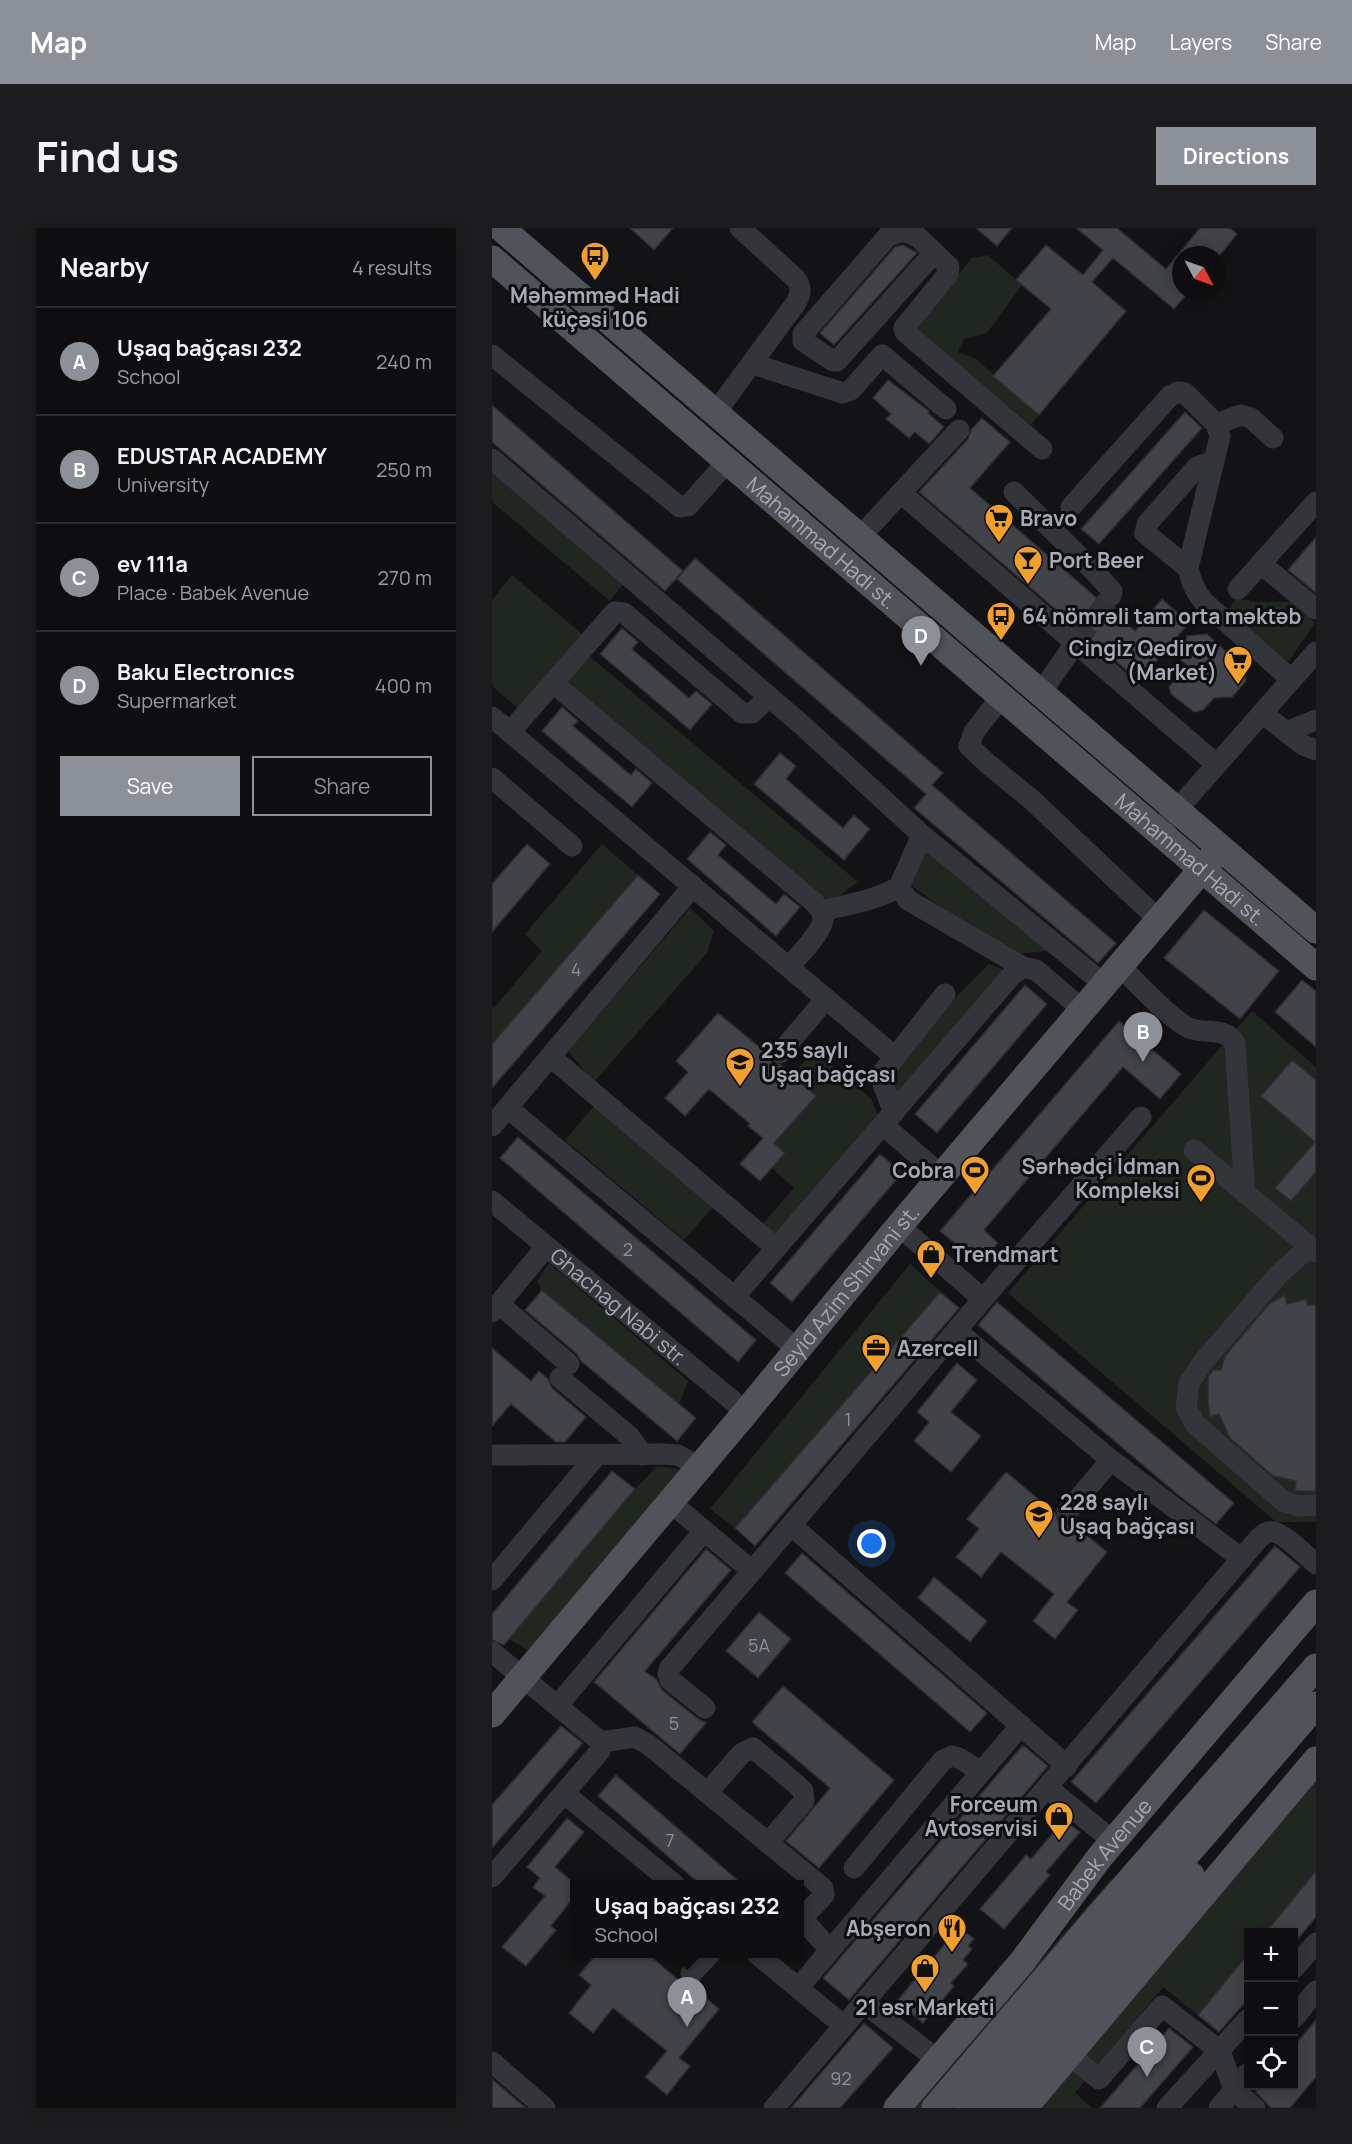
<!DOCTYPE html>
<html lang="en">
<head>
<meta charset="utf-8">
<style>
	:root { --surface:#0e0e10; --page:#1c1c1e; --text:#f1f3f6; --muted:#9b9c9f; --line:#2e2e30; --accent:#8c9099 }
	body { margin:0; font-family:Manrope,sans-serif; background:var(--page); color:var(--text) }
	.controls { position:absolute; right:18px; bottom:18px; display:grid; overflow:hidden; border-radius:0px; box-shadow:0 3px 15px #0003 }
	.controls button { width:54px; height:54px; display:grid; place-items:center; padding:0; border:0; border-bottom:2px solid var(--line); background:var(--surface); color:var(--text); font:30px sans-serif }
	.compass { position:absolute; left:680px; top:18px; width:54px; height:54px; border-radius:50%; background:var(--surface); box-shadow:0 3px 15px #0003; rotate:131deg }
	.you { position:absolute; left:380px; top:1316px; width:21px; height:21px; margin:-15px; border:4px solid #fff; border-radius:50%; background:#1a73e8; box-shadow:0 0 0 9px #1a73e833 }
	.badge { display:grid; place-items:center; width:39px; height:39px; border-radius:50%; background:var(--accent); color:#fff; font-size:20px; font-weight:700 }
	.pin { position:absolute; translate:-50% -50px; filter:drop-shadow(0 2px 3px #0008) }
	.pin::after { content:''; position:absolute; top:32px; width:21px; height:18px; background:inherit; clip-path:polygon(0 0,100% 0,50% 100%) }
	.popup { position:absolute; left:78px; top:1652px; width:234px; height:78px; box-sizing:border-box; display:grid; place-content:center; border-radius:0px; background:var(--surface); filter:drop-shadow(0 2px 4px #0005); font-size:20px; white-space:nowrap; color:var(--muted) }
	.popup b { font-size:22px; color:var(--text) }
	.popup::after { content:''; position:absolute; left:50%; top:100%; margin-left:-12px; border:12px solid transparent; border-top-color:var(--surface) }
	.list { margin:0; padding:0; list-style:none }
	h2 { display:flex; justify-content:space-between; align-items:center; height:78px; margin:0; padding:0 24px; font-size:26px }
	h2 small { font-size:20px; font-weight:400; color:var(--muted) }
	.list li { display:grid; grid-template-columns:39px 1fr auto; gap:18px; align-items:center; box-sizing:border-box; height:108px; padding:0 24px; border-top:2px solid var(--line) }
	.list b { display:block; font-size:22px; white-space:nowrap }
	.list p { margin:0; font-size:20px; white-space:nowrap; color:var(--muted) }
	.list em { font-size:20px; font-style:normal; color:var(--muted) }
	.actions { display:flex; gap:12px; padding:18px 24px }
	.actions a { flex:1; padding:14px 0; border:2px solid var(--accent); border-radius:0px; text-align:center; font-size:21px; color:var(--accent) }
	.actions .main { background:var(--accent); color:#fff }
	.icon { flex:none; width:33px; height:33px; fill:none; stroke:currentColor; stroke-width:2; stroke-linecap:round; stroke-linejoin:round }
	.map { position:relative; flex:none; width:824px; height:1880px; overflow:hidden; border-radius:0px }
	header { display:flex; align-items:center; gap:36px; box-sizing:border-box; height:84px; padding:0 30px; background:var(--accent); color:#fff }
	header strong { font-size:28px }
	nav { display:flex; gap:33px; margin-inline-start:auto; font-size:21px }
	.intro { display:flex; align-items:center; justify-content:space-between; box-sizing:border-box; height:144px; padding:0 36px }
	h1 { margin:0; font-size:42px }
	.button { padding:15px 27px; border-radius:0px; background:var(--accent); color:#fff; font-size:21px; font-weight:700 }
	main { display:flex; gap:36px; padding:0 36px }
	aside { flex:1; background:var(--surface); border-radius:0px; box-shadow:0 3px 15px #0003 }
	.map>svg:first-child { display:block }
</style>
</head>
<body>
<header>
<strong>Map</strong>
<nav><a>Map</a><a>Layers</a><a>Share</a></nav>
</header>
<div class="intro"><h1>Find us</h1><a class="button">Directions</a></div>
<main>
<aside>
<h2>Nearby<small>4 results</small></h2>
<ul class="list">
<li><span class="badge">A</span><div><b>Uşaq bağçası 232</b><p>School</p></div><em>240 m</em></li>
<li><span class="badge">B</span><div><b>EDUSTAR ACADEMY</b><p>University</p></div><em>250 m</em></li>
<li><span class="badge">C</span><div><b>ev 111a</b><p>Place · Babek Avenue</p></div><em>270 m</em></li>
<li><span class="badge">D</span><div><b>Baku Electronıcs</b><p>Supermarket</p></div><em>400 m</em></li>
</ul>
<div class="actions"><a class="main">Save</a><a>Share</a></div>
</aside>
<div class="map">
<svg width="824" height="1880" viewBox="0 0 824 1880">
	<rect width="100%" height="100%" fill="#131315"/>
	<path fill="#1f2720" d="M496,27L530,57L495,105L472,111L466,124L484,131L547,187L539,197L422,100L480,30Z
		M0,245L131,356L118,373L0,274Z
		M20,347L90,406L26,480L0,458V372Z
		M744,370L763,374H804L823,395L796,434L736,383Z
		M90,422L366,654L338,674L66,449Z
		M110,616L146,647L0,816V779L2,780L50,723L33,706Z
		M429,618L556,723L513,727L415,654Z
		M198,680L222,703L215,725L102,854L76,823Z
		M497,736L514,743L403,872L396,849C427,809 460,771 497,736Z
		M760,783L824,839V1294H784L516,1065Z
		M322,821L379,871L388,891L283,1010L269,998L302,960L280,940L293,925L282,915L324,868L301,848Z
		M103,877L221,979L192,1012L73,912Z
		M57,1035L196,1153L187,1176L50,1062L45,1054Z
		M418,1036L449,1064L243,1300L218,1281Z
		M165,1238L189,1242L36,1423L17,1411L143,1261Z
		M824,1549V1643L774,1704H756V1726L706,1787L671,1759L583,1865L600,1880H545Z
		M619,1651L624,1654L430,1880H420Z"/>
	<path fill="#424348" stroke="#2d2d31" stroke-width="1.5" d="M138,0H181L162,22Z
		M484,0H520L505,18Z
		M584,0H625L674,41L708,0H738L745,6L728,27H689V63H698L682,81L621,30L600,54L634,83L547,187L501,148L559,81L524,52L554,17L591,47L611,22Z
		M411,17L425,25L342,117L328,105L403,19Z
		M396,152L437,183L436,185L452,199L437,216L423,204L417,210L394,191L399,186L381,170Z
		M0,177L191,343L173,363L0,214Z
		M693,184L710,200L607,316L589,301Z
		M490,190L518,214L478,260L607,372L611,378L617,381L643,403L670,371L697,395L647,453L427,264L476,211L479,202Z
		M824,309V365L796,342Z
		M203,330L451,545L440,557L624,715L606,735L422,580L434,566L185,351Z
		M130,400L146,414L140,421L197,470L204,463L220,476L198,502L108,426Z
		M715,406L754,442V453L740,469L722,470L711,482L702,484L679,466L677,459L695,437L689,432L695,408Z
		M70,479L86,493L81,498L139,547L144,541L160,555L140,579L50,503Z
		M288,525L304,538L294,551L351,600L362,587L378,601L352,632L262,556Z
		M218,604L234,617L226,627L284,676L292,666L308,679L284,708L195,631Z
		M35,616L58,636L0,704V656Z
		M146,647L168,666L0,860V816Z
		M712,682L787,743L748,791L672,730Z
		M810,752L824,763V819L783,784Z
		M533,757L555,776L445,905L423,886Z
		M226,785L276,826L280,835L289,837L324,868L282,915L293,925L268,953L248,936L271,910L256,898L258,896L217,861L193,888L173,870L196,844L184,833Z
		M627,793L689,846L668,871L631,839L492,1002L506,1015L488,1036L448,1003Z
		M800,832L824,852V944L799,973L783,960L823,914L769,868Z
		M26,909L264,1112L246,1134L8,930Z
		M388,926L410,945L300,1074L278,1055Z
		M50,1062L204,1190L185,1213L89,1133L85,1126L33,1082Z
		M448,1064L467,1080L263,1318L243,1300Z
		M793,1067L795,1076L815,1071V1077H824V1263H803L804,1253L781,1248L738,1210L727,1186L718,1189L716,1173V1149L721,1142H729L733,1128L777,1076Z
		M505,1074L742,1275L724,1296L685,1266L486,1097Z
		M0,1120L39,1153L47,1143L56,1151L60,1160L94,1189L73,1214H64L19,1176L0,1198Z
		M465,1135L485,1152L459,1184L489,1208L459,1244L422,1213L437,1194L425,1184Z
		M120,1243L143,1261L12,1417L0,1412V1386Z
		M514,1244L563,1285L567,1294L576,1296L591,1308L593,1306L615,1324L575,1374L586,1382L563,1411L541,1393L562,1366L509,1324L489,1349L464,1329L487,1301L475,1291Z
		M783,1318L808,1339L604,1575L579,1554Z
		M214,1321L239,1342L153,1443L165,1452L170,1462L205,1490L214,1495L188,1526L102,1454Z
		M310,1325L495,1485L478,1504L293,1345Z
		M442,1349L495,1393L478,1414L426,1370Z
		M267,1384L299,1411L266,1450L234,1423Z
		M291,1458L402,1552L327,1640L294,1613L338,1560L260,1494Z
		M69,1498L91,1515L0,1620V1577Z
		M531,1517L556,1538L357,1772L331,1750Z
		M124,1547L250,1656H208L106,1568Z
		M75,1590L92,1604L63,1639L82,1655V1669L59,1698L64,1702L34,1738L10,1719L53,1668L41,1659L48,1650L35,1639Z
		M572,1592L588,1604L554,1644L558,1647L512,1701L488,1681L534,1627L539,1631Z
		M824,1643V1689L801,1717V1704H774Z
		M467,1699L482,1711L476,1718L480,1721L471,1732L476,1736L459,1755L462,1758L431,1795L405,1773Z
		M105,1725H155L191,1756L203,1765L205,1762L227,1781L187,1830L198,1838L175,1867L153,1849L175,1823L121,1780L101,1805L77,1785L99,1757L87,1747Z
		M756,1726V1771L727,1804L706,1787Z
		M824,1792V1849L798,1880H779L764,1864L769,1857H801V1819Z
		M372,1795L401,1820L348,1880H299Z
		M677,1800L701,1819L648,1880H608Z
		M0,1851L34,1880H0Z"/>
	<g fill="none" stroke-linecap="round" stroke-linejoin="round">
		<path stroke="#303135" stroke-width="21" stroke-dasharray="21 10" stroke-linecap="butt" d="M584,414L619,368"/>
		<g stroke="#34353a" stroke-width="21">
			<path d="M442,25L345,133H341L311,113V106L396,8L412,3L426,9L457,39L456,46L412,100L413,104L550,221"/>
			<path d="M0,127L188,279L196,278L236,233"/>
			<path d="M261,136L351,165L359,162L390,127L454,181"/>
			<path d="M223,185L304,75C309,65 310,60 304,51L248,0"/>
			<path d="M724,196L749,187L759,190L781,210"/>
			<path d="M0,231L310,497L430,607L613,757"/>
			<path d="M522,264L601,342L620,363L619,368"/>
			<path d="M409,265L724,536"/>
			<path d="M579,279L678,168L686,164L693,165L724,196L728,208L696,340C699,354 703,364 712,374L799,451"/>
			<path d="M367,310L467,202"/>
			<path d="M769,336L824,381"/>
			<path d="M696,340L653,305L655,296L705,239L722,233"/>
			<path d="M746,361L824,274"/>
			<path d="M61,455L323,675C327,680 332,685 331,692C329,706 306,728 297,739"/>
			<path d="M548,466L584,414"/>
			<path d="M510,468L482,504L477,518L496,536L540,572L667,692"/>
			<path d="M770,485L811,517L824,522"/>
			<path d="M0,489L403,829L388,848L402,885"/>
			<path d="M18,504L123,384L132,385L250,485H260L277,469"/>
			<path d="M794,504L824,492"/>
			<path d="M0,550L80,618"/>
			<path d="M675,593L824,424"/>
			<path d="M430,607L407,659L416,672L531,739"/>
			<path d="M330,683C357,676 382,673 407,659"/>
			<path d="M628,738C644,754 678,791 697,800C713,807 733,798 743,815L753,965"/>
			<path d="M288,825L334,771"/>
			<path d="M59,829L283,1019"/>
			<path d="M403,829L453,766"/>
			<path d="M16,880L306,1122"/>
			<path d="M391,897L450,948"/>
			<path d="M0,898L201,658"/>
			<path d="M702,922L824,1024"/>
			<path id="s1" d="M0,973L254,1184"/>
			<path d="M407,998L491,1071"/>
			<path d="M817,1019L785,1048L711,1134L697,1155L694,1179L703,1196L791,1273L806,1278L824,1277"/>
			<path d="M242,1069L520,747L531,739L544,742L591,782"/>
			<path d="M7,1076L77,1136"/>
			<path d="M0,1084L54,1019"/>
			<path d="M465,1103L619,1232L750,1331"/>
			<path d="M68,1150L137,1208L151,1227"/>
			<path d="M0,1227L171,1226L186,1227L207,1239"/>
			<path d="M178,1274L260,1343"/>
			<path d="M575,1284L619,1232"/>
			<path d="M300,1298L575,1538"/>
			<path d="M0,1352L104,1228"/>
			<path d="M0,1424L109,1514L108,1523L0,1649"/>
			<path d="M66,1477L212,1303"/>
			<path d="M213,1480L178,1452L176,1446L177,1441L491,1071L649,889"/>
			<path d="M109,1514L143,1509L157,1517L331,1660L332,1667L315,1685L313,1694L338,1722"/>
			<path d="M556,1560L621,1613"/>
			<path d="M215,1565L250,1525L261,1520L304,1556L311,1563L312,1573L276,1615"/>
			<path d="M73,1566L182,1656"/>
			<path d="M362,1640L451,1532L460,1528L469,1531L489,1544"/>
			<path d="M265,1726L352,1798"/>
			<path d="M802,1740L824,1715"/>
			<path d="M199,1746L218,1726"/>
			<path d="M307,1759L529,1497"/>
			<path d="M372,1775L446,1832"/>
			<path d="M802,1790L824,1763"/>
			<path d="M576,1826L607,1851L670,1778L728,1823L742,1862L763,1880"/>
			<path d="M0,1834L53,1880"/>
			<path d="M282,1880L767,1310C771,1307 774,1303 780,1304C792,1304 814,1328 824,1336"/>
			<path d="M675,1880L756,1791"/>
			<path d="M727,1880L756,1845"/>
		</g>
		<g stroke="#505359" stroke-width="27">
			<path d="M9,0L824,702"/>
			<path id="s2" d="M0,31L824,739"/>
			<path id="s3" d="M0,1486L254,1184L407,998L728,620"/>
			<path id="s4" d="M405,1880L530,1734L607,1630L824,1375"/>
			<path d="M443,1880L605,1690L824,1439"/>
			<path d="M475,1880L824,1477"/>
			<path d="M502,1880L699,1647"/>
			<path d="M532,1880L824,1532"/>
		</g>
	</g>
	<defs>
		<g id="bus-pin" transform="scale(1.5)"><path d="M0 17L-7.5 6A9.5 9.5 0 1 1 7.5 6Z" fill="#f1a02f" stroke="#0e0e10"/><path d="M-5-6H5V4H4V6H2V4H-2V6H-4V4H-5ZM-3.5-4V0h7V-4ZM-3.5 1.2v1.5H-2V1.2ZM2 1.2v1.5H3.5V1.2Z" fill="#111"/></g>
		<g id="supermarket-pin" transform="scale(1.5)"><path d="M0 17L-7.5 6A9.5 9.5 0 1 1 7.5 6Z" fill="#f1a02f" stroke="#0e0e10"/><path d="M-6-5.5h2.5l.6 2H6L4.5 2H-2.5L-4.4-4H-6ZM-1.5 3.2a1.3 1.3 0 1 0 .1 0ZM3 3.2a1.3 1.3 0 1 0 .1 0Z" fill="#111"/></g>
		<g id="bar-pin" transform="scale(1.5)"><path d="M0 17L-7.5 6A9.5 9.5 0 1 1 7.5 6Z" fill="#f1a02f" stroke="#0e0e10"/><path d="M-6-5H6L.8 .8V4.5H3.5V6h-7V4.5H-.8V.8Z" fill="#111"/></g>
		<g id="school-pin" transform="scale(1.5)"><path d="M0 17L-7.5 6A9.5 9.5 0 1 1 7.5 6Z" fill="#f1a02f" stroke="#0e0e10"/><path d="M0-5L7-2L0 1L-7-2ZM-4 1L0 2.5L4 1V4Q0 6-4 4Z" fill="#111"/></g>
		<g id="stadium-pin" transform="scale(1.5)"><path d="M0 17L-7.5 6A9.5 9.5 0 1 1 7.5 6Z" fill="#f1a02f" stroke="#0e0e10"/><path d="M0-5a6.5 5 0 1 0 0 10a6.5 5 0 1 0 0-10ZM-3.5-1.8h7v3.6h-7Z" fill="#111"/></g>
		<g id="shop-pin" transform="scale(1.5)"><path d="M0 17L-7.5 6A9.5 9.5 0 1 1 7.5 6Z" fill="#f1a02f" stroke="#0e0e10"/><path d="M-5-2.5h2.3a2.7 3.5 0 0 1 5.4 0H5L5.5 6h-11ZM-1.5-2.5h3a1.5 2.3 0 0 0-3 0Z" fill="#111"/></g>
		<g id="office-pin" transform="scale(1.5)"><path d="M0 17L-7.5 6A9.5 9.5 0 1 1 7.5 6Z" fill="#f1a02f" stroke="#0e0e10"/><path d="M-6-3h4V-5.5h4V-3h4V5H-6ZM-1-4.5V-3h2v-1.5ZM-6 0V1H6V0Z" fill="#111"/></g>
		<g id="restaurant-pin" transform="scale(1.5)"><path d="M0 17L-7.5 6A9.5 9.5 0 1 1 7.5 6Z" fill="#f1a02f" stroke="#0e0e10"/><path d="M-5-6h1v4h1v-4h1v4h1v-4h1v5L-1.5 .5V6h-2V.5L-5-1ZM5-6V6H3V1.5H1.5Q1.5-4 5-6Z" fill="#111"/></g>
	</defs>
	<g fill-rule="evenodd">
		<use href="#bus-pin" x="103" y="28"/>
		<use href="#supermarket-pin" x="507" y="290"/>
		<use href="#bar-pin" x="536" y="332"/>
		<use href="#bus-pin" x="509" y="388"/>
		<use href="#supermarket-pin" x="746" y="432"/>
		<use href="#school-pin" x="248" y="834"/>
		<use href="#stadium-pin" x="483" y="942"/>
		<use href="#stadium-pin" x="709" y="950"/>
		<use href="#shop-pin" x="439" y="1026"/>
		<use href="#office-pin" x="384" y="1120"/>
		<use href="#school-pin" x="547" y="1286"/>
		<use href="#shop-pin" x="567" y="1588"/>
		<use href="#restaurant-pin" x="460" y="1700"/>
		<use href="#shop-pin" x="433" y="1740"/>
	</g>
	<g text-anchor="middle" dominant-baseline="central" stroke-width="6" stroke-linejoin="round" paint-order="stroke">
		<g font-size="18" fill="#8c919a">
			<text x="84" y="741">4</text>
			<text x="136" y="1021">2</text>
			<text x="356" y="1191">1</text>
			<text x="267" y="1417">5A</text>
			<text x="182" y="1495">5</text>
			<text x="178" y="1612">7</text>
			<text x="349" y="1850">92</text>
		</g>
		<g font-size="21" font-weight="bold" fill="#a5abb5" stroke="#0e0e10" text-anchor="start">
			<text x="103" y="67" text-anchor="middle">Məhəmməd Hadi<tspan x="103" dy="24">küçəsi 106</tspan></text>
			<text x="528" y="290">Bravo</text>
			<text x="557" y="332">Port Beer</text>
			<text x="530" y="388">64 nömrəli tam orta məktəb</text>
			<text x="725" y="420" text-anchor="end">Cingiz Qedirov<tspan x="725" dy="24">(Market)</tspan></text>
			<text x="269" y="822">235 saylı<tspan x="269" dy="24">Uşaq bağçası</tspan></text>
			<text x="688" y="938" text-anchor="end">Sərhədçi İdman<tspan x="688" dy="24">Kompleksi</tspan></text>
			<text x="462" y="942" text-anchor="end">Cobra</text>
			<text x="460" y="1026">Trendmart</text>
			<text x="405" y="1120">Azercell</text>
			<text x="568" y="1274">228 saylı<tspan x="568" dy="24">Uşaq bağçası</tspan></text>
			<text x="546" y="1576" text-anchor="end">Forceum<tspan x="546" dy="24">Avtoservisi</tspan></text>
			<text x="439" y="1700" text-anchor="end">Abşeron</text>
			<text x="433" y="1779" text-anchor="middle">21 əsr Marketi</text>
		</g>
		<g font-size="21" fill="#a5abb5" stroke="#0e0e10">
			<text stroke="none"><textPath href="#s2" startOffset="435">Mahammad Hadi st.</textPath></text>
			<text stroke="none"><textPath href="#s2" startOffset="921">Mahammad Hadi st.</textPath></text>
			<text stroke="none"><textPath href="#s3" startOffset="552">Seyid Azim Shirvani st.</textPath></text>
			<text stroke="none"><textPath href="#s1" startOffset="165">Ghachag Nabi str.</textPath></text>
			<text stroke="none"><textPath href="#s4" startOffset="328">Babek Avenue</textPath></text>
		</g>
	</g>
</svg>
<div class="controls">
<button>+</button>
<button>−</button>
<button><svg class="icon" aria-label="locate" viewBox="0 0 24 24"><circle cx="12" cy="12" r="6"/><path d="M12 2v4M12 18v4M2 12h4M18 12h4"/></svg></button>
</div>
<svg class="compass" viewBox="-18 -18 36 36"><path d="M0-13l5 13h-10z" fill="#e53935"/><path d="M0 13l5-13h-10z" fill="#9b9c9f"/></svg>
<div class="you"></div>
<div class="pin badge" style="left:195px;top:1799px">A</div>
<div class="popup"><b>Uşaq bağçası 232</b>School</div>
<div class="pin badge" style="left:651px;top:834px">B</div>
<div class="pin badge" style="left:655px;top:1849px">C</div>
<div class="pin badge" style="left:429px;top:438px">D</div>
</div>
</main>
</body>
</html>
